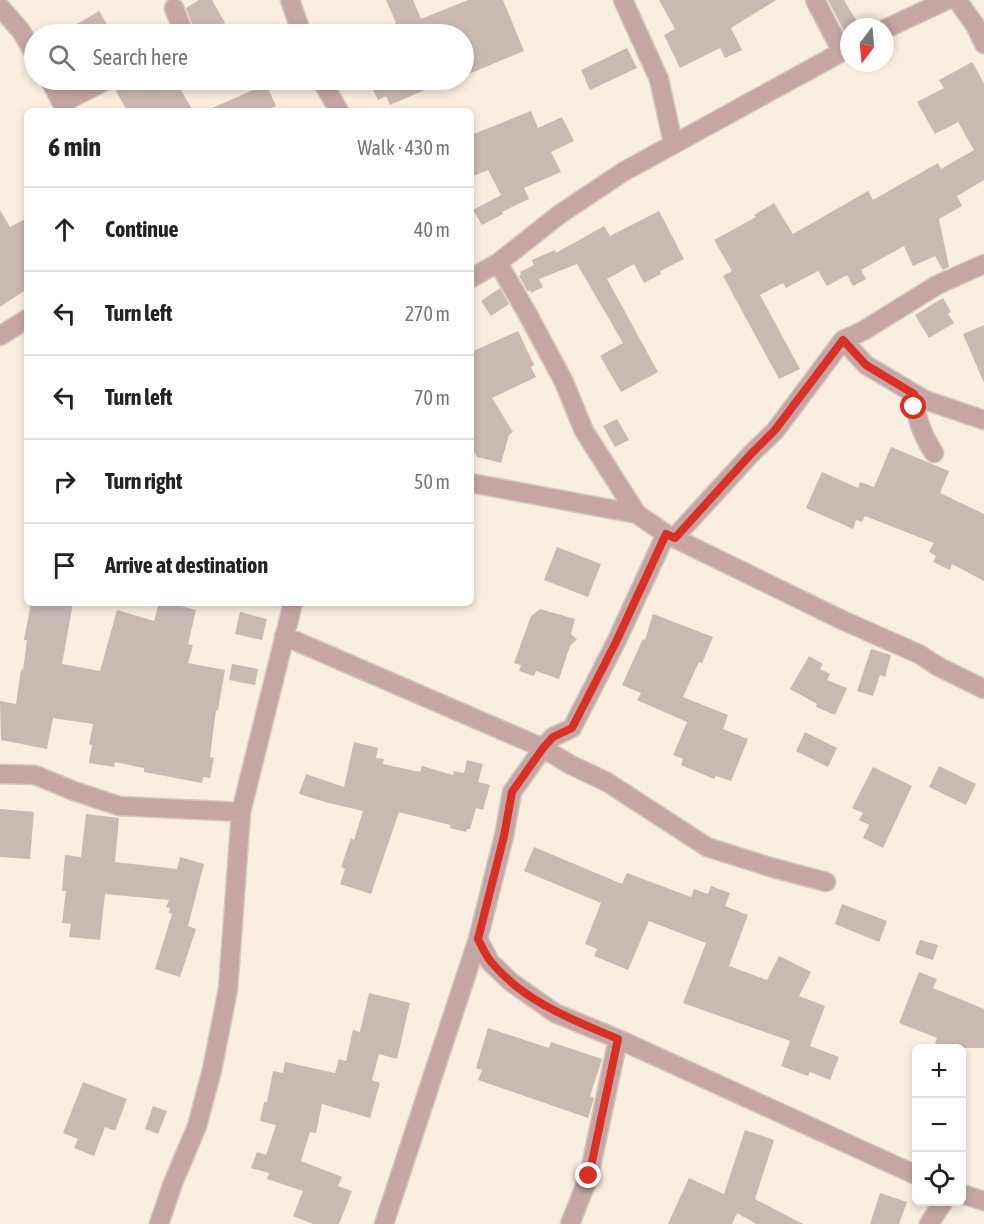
<!DOCTYPE html>
<html lang="en">
<head>
<meta charset="utf-8">
<style>
	:root { --surface:#fff; --page:#f2f2f2; --text:#222; --muted:#767676; --line:#e0e0e0 }
	body { margin:0; font-family:"Asap Condensed",sans-serif; background:var(--page); color:var(--text) }
	.controls { position:absolute; right:18px; bottom:18px; display:grid; overflow:hidden; border-radius:9px; box-shadow:0 3px 9px #0003 }
	.controls button { width:54px; height:54px; display:grid; place-items:center; padding:0; border:0; border-bottom:2px solid var(--line); background:var(--surface); color:var(--text); font:30px sans-serif }
	.compass { position:absolute; left:840px; top:18px; width:54px; height:54px; border-radius:50%; background:var(--surface); box-shadow:0 3px 9px #0003; rotate:196deg }
	.stop { position:absolute; width:18px; height:18px; margin:-14px; border:4px solid #d93025; border-radius:50%; background:#fff }
	.stop.end { background:#d93025; border-color:#fff; box-shadow:0 2px 6px #0008 }
	.list { margin:0; padding:0; list-style:none }
	h2 { display:flex; justify-content:space-between; align-items:center; height:78px; margin:0; padding:0 24px; font-size:26px }
	h2 small { font-size:20px; font-weight:400; color:var(--muted) }
	.list li { display:grid; grid-template-columns:39px 1fr auto; gap:18px; align-items:center; box-sizing:border-box; height:84px; padding:0 24px; border-top:2px solid var(--line) }
	.list b { display:block; font-size:22px; white-space:nowrap }
	.list em { font-size:20px; font-style:normal; color:var(--muted) }
	.icon { flex:none; width:33px; height:33px; fill:none; stroke:currentColor; stroke-width:2; stroke-linecap:round; stroke-linejoin:round }
	.map { position:relative; flex:none; width:984px; height:1224px; overflow:hidden }
	.search { position:absolute; background:var(--surface); box-shadow:0 3px 9px #0003; left:24px; top:24px; width:450px; height:66px; display:flex; align-items:center; gap:15px; box-sizing:border-box; padding:0 21px; border-radius:33px; color:var(--muted); font-size:22px }
	.panel { position:absolute; background:var(--surface); box-shadow:0 3px 9px #0003; left:24px; top:108px; width:450px; height:498px; border-radius:9px }
	.map>svg:first-child { display:block }
</style>
</head>
<body>
<div class="map">
<svg width="984" height="1224" viewBox="0 0 984 1224">
	<rect width="100%" height="100%" fill="#faeee1"/>
	<path fill="#cab8b3" d="M199,0H212L225,23L205,34H196L186,8Z
		M386,0H413L421,19L468,0H503L524,51L464,76V34H369L396,23Z
		M659,0H776L731,28L742,50L725,58L720,48L680,68L664,35L675,29Z
		M828,0H844L859,25L849,27V30L845,33Z
		M99,11L113,34H60Z
		M627,48L637,68L590,90L581,70Z
		M972,62L984,83V180L957,196L962,206L939,219L949,267L943,270L935,256L913,266L904,246L861,270L866,279L853,286L847,275L827,286L818,271L786,288L783,283L760,295L800,369L779,379L723,276L732,271L714,240L756,217L754,215L774,203L793,234L868,191L873,200L938,163L941,169L974,150L958,122L935,134L917,102L944,88L939,80Z
		M138,80H175L193,111H127L116,91Z
		M368,80H448L390,105L386,96L378,100Z
		M266,84L276,106L265,111H206Z
		M531,111L538,128L562,117L574,141L551,152L561,172L524,188L529,199L502,212L503,214L482,225L473,210L501,195L488,170L471,177V135Z
		M0,210L10,227L27,218V289L0,307Z
		M659,211L684,259L660,271L661,274L644,283L634,264L607,279L658,372L621,392L600,356L623,343L577,264L539,279L543,287L531,293L530,290L528,292L519,276L521,274L520,272L534,265L532,260L555,250L556,253L604,226L610,236Z
		M500,288L509,304L491,316L481,301Z
		M943,298L951,312L948,314L954,323L929,338L915,315Z
		M984,325V383L963,334Z
		M518,331L534,365L531,367L536,377L492,398L513,432L509,435L501,463L477,457L471,446V352Z
		M617,419L629,440L615,447L603,426Z
		M891,447L949,471L940,493L984,514V581L952,564L950,570L933,562L936,556L929,552L934,543L865,516L862,522L856,520L853,529L806,508L822,472L858,488L860,482L874,487Z
		M557,547L601,564L588,597L544,580Z
		M31,603H73L62,664L100,671L117,610L154,621L159,603H169L196,610L188,644L193,645L188,663L225,670L218,710H216L210,757L214,758L210,778L203,777L202,783L144,772V768L115,762L114,767L89,763L92,745L89,744L93,724L53,718L47,749L1,740L0,701L16,704L21,669L23,670L27,640H24Z
		M540,609L575,619L571,634L577,639L570,646L559,679L536,671L534,676L519,671L521,665L514,663L531,616Z
		M240,612L267,619L262,640L235,634Z
		M653,614L713,637L702,663L699,662L683,697L728,715L723,729L748,739L731,781L716,776L714,779L681,765L683,759L673,755L687,722L637,700L641,693L622,685L643,639L645,640Z
		M871,649L891,655L885,677L880,675L873,696L857,691Z
		M809,656L823,664L820,669L830,674L827,680L847,688L835,715L816,707L817,704L790,689Z
		M232,664L258,669L255,685L229,680Z
		M805,732L837,748L828,767L796,751Z
		M354,742L378,748L376,758L384,759L383,764L420,772L422,766L453,775L454,771L464,773L467,760L483,764L478,782L490,785L483,810L476,808L470,829H467L466,832L450,828V825L399,812L371,894L340,884L345,869L341,867L351,838L354,840L363,811L325,802L299,794L306,774L344,787Z
		M939,766L976,784L966,805L929,787Z
		M873,767L912,786L883,848L863,838L869,825L859,820L863,813L852,808Z
		M0,809L34,812L30,859L0,857Z
		M86,814L119,818L115,862L177,869L180,857L204,864L188,926L196,929L180,977L155,969L172,914L169,913L170,908L166,907L169,900L105,894L100,940L69,937L71,924L62,923L66,891H62L65,855L81,857Z
		M534,847L622,884L627,873L691,897L694,889L708,894L711,886L730,893L725,906L748,915L729,966L767,980L779,956L811,972L799,996L825,1006L810,1046L839,1057L830,1080L810,1072L808,1076L781,1066L790,1041L683,1003L706,943L649,921L628,970L594,956L597,949L585,944L601,903L524,871Z
		M842,904L887,921L879,942L835,924Z
		M920,940L938,945L933,960L915,954Z
		M919,972L937,979L933,988L984,1009V1048H949L935,1043L937,1038L899,1023Z
		M369,993L410,1003L397,1059L379,1054L372,1080L380,1083L370,1118L322,1104L316,1133L310,1132L301,1161L342,1177L338,1186L352,1191L339,1224H313L293,1216L303,1191L267,1179L269,1173L251,1168L257,1152L266,1155L276,1125L260,1121L264,1102H267L273,1071L283,1073L285,1062L335,1073L339,1059L346,1061L353,1030L360,1032Z
		M488,1028L549,1048L551,1042L602,1059L590,1096L594,1098L588,1118L478,1080L482,1070L476,1068Z
		M83,1082L127,1099L115,1131L105,1127L94,1156L74,1148L78,1139L63,1133Z
		M153,1106L167,1111L158,1134L145,1129Z
		M745,1130L774,1140L755,1199L803,1224H756L737,1213L732,1224H668L689,1178L724,1194Z
		M880,1193L907,1202L899,1224H870Z"/>
	<g fill="none" stroke-linecap="round" stroke-linejoin="round">
		<g stroke="#d3c9be" stroke-width="21">
			<path id="minor" d="M290,0L302,34
				M623,0L659,79L673,143
				M815,0L842,52
				M957,0L975,25L984,44
				M0,7L21,31L34,53
				M174,8L182,28L183,34
				M885,29L947,0
				M50,80L66,111
				M321,80L339,111
				M62,103L107,80
				M498,263L526,311L564,382L584,431L637,514
				M471,278L498,263L560,214L623,172L849,48
				M0,336L27,319
				M843,340L866,365L925,400L984,420
				M914,394C915,415 922,435 934,453
				M471,483L637,514L666,534L842,620L919,654L939,667L984,689
				M674,538L751,454L775,431L843,340L863,331L937,285L984,264
				M284,636L543,748L571,765L607,782L707,847L770,867L826,882
				M0,774L35,775L74,791L119,806L241,812
				M478,939L490,962L511,982L555,1013L618,1039L916,1175
				M962,1194L984,1201
				M159,1224L173,1183L197,1126L212,1070L228,989L241,812L293,603
				M384,1224L478,939L504,836L512,792L543,748L553,737L572,728L616,642L666,534
				M570,1224L589,1176L618,1039
				M929,1224L943,1202"/>
		</g>
		<use href="#minor" stroke="#c6a6a5" stroke-width="18"/>
	</g>
	<g fill="none" stroke-linecap="round" stroke-linejoin="round">
		<path stroke="#d93025" stroke-width="8" d="M589,1176L618,1039C573,1020 525,1002 492,963C486,956 482,947 478,939L504,836L512,792L543,748L553,737L572,728L616,642L666,534L675,538L751,454L775,430L843,340L866,365L914,394V407"/>
	</g>
</svg>
<div class="controls">
<button>+</button>
<button>−</button>
<button><svg class="icon" aria-label="locate" viewBox="0 0 24 24"><circle cx="12" cy="12" r="6"/><path d="M12 2v4M12 18v4M2 12h4M18 12h4"/></svg></button>
</div>
<svg class="compass" viewBox="-18 -18 36 36"><path d="M0-13l5 13h-10z" fill="#e53935"/><path d="M0 13l5-13h-10z" fill="#767676"/></svg>
<div class="stop" style="left:914px;top:407px"></div>
<div class="stop end" style="left:589px;top:1176px"></div>
<div class="search"><svg class="icon" aria-label="search" viewBox="0 0 24 24"><circle cx="10" cy="10" r="6"/><path d="M15 15l6 6"/></svg>Search here</div>
<section class="panel">
<h2>6 min<small>Walk · 430 m</small></h2>
<ul class="list">
<li><svg class="icon" aria-label="ahead" viewBox="0 0 24 24"><path d="M12 20V5M6 11l6-6 6 6"/></svg><div><b>Continue</b></div><em>40 m</em></li>
<li><svg class="icon" aria-label="left" viewBox="0 0 24 24"><path d="M17 20v-9H6M10 6l-5 5 5 5"/></svg><div><b>Turn left</b></div><em>270 m</em></li>
<li><svg class="icon" aria-label="left" viewBox="0 0 24 24"><path d="M17 20v-9H6M10 6l-5 5 5 5"/></svg><div><b>Turn left</b></div><em>70 m</em></li>
<li><svg class="icon" aria-label="right" viewBox="0 0 24 24"><path d="M7 20v-9h11M14 6l5 5-5 5"/></svg><div><b>Turn right</b></div><em>50 m</em></li>
<li><svg class="icon" aria-label="arrive" viewBox="0 0 24 24"><path d="M6 21V4h12l-3 4 3 4H6"/></svg><div><b>Arrive at destination</b></div></li>
</ul>
</section>
</div>
</body>
</html>
